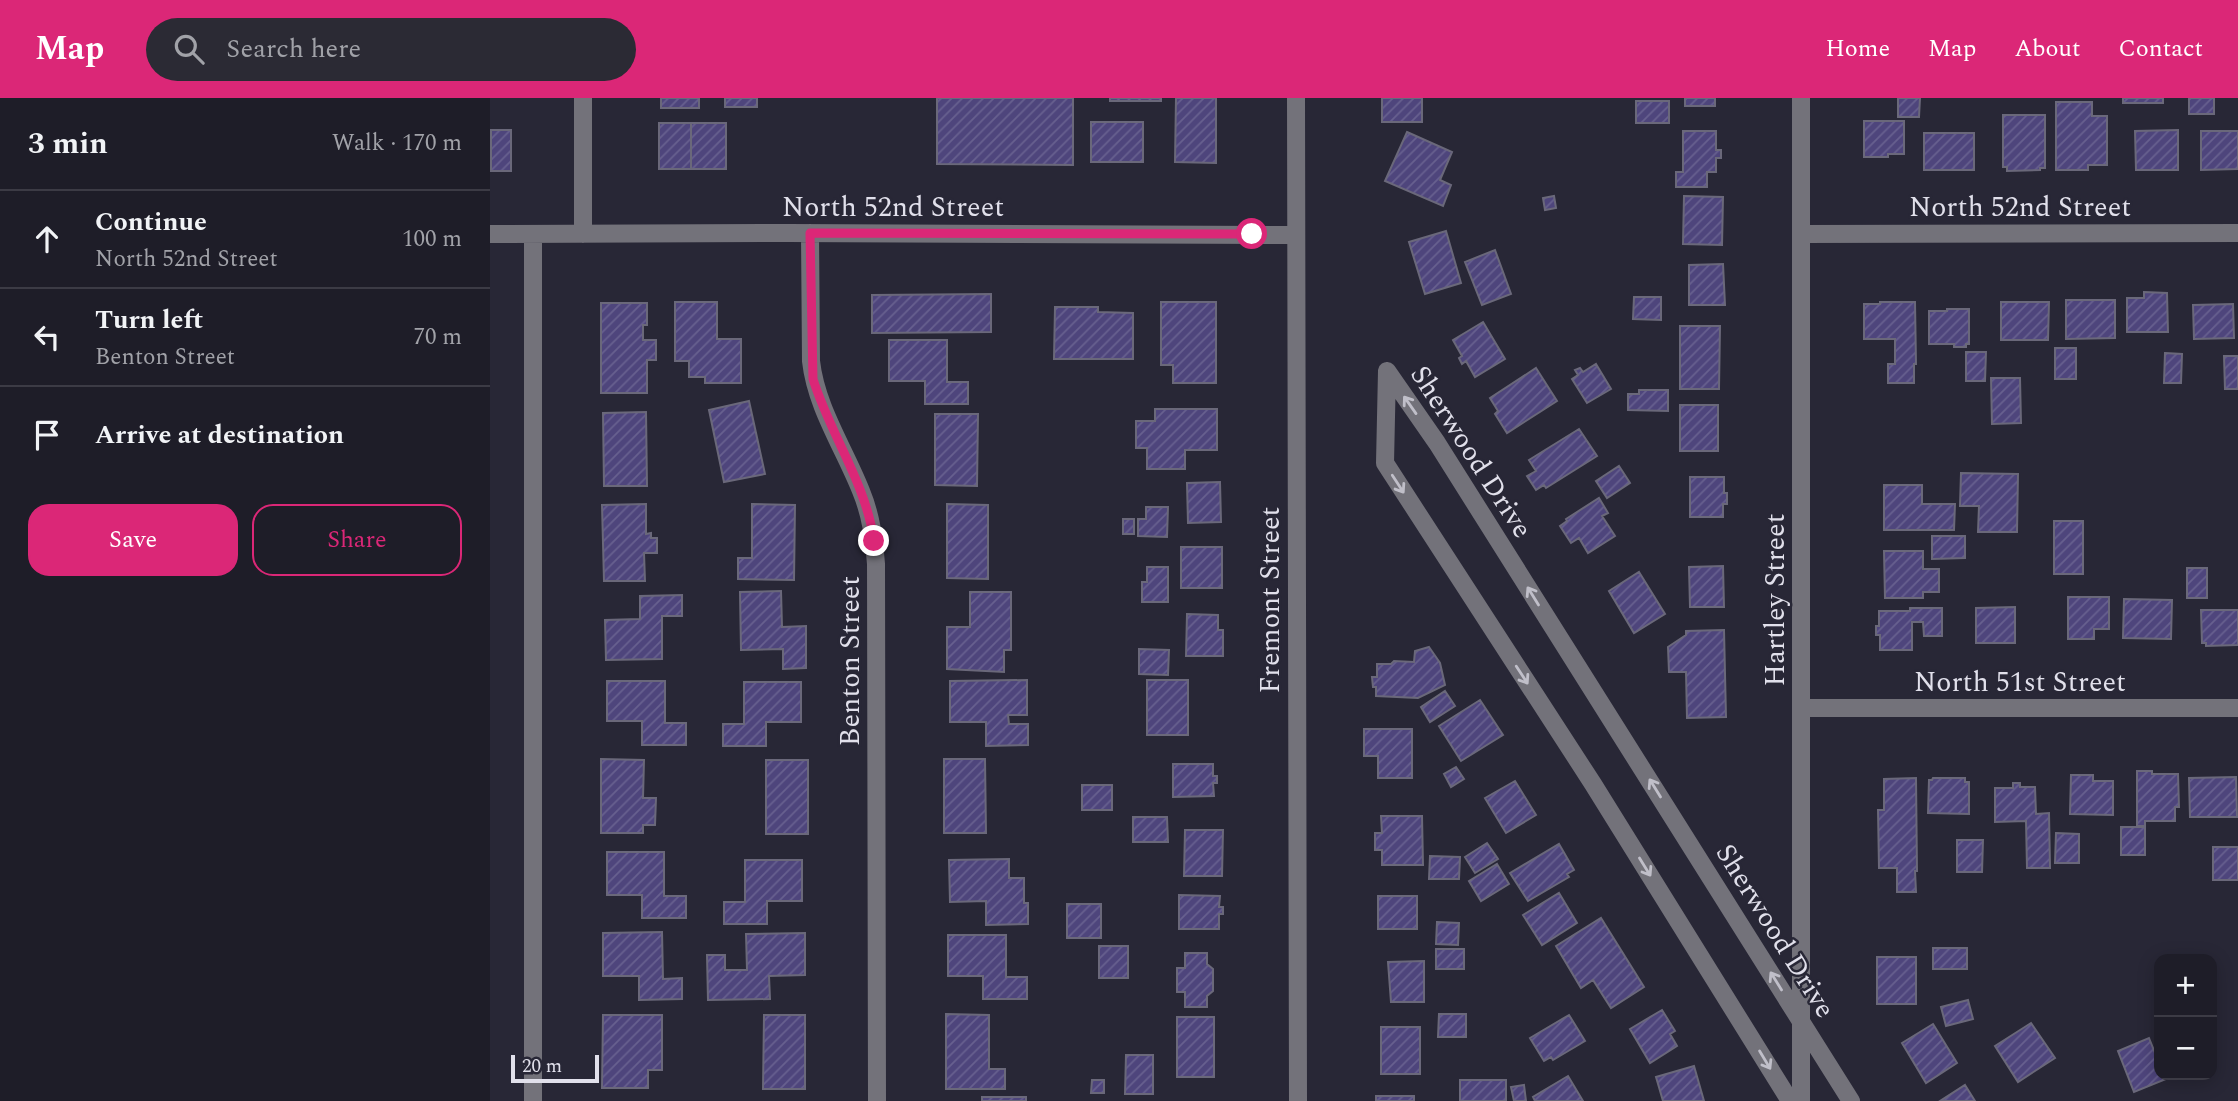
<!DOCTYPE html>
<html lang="en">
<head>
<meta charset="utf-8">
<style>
	:root { --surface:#1e1d28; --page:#2b2a34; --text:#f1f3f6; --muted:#a1a2a8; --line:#3c3b45; --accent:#db2777 }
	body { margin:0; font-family:Spectral,serif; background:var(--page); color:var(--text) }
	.controls { position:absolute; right:21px; bottom:21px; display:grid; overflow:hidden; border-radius:14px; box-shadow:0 4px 18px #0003 }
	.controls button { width:63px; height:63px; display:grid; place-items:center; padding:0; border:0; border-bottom:2px solid var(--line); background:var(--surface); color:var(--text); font:35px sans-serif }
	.scale { position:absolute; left:21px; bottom:18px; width:88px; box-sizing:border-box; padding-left:7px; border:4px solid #e1e0eb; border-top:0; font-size:19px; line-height:24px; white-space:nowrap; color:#e1e0eb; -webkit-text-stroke:5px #282736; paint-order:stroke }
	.stop { position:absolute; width:21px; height:21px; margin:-16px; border:5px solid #db2777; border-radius:50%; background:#fff }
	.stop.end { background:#db2777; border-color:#fff; box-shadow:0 2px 7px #0008 }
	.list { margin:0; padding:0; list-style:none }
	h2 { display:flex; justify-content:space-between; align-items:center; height:91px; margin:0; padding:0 28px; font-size:30px }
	h2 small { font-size:23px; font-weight:400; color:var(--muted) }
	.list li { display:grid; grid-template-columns:46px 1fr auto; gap:21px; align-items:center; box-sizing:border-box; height:98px; padding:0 28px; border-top:2px solid var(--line) }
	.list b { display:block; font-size:26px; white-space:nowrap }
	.list p { margin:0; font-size:23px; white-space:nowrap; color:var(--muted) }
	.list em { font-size:23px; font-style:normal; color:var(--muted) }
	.actions { display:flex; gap:14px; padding:21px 28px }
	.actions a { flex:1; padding:16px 0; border:2px solid var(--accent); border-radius:21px; text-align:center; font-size:24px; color:var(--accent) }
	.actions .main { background:var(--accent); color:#fff }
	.icon { flex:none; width:38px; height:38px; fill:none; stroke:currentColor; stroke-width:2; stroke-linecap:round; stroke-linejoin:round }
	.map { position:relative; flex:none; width:1748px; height:1003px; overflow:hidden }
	header { display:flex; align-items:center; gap:42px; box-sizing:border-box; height:98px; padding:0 35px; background:var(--accent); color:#fff }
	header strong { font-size:33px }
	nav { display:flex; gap:38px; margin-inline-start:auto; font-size:24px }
	.search { width:490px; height:63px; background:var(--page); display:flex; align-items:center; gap:18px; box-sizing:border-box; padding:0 24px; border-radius:38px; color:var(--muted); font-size:26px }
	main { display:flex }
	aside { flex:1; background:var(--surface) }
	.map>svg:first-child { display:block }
</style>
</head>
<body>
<header>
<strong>Map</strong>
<div class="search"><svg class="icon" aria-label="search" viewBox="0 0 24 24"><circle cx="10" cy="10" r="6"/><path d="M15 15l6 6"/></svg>Search here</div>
<nav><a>Home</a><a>Map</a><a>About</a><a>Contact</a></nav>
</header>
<main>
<aside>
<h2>3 min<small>Walk · 170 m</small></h2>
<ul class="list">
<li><svg class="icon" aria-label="ahead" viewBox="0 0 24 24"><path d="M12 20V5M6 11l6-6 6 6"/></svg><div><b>Continue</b><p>North 52nd Street</p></div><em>100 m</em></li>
<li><svg class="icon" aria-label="left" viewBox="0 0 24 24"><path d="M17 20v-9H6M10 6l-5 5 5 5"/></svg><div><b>Turn left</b><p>Benton Street</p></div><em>70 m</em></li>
<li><svg class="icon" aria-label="arrive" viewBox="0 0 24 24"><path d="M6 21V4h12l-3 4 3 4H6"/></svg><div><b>Arrive at destination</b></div></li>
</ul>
<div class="actions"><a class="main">Save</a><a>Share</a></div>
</aside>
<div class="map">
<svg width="1748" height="1003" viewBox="0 0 1748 1003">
	<defs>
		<pattern id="building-hatch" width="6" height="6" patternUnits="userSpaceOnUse" patternTransform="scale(1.75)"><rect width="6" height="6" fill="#4e457c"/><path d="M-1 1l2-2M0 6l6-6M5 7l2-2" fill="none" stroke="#67608f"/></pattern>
	</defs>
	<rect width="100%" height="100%" fill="#282736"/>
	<path fill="url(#building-hatch)" stroke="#6a687a" stroke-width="2" d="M171,0H209V10H171Z
		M235,0H267V9H235Z
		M447,0H583V67L447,66Z
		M620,0H671V3H620Z
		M686,0H726V65L685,64Z
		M892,0H932V24H892Z
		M1195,0H1225V8H1195Z
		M1408,0H1430L1429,19H1408Z
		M1633,0H1673V5H1633Z
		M1699,0H1724V16H1699Z
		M1146,3H1179V25H1146Z
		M1566,4H1602V18H1617V67H1598V72H1566Z
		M1513,17H1555V70H1550V72L1517,73V69H1513Z
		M1374,23H1414V56H1398V59H1374Z
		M601,24H653V64H601Z
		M169,25H201V71H169Z
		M201,25H236V71H201Z
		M1,32H21V73H1Z
		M1688,32V72H1646L1645,33Z
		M1193,33H1226V52H1231V60H1226V74H1217V89H1186V74H1193Z
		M1711,33H1748V71L1711,72Z
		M917,34L962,54L950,82L961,87L953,108L895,83Z
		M1434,35H1484V72H1434Z
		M1064,98L1066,110L1055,112L1053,100Z
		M1194,98L1233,99L1232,147L1193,146Z
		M956,133L971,185L935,196L919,144Z
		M1005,152L1021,196L992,207L975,164Z
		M1233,166L1235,207H1199V167Z
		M1654,194L1677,195L1678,234H1637V200H1654Z
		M501,196V234L382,235V197Z
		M1144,199H1171V222L1143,221Z
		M1576,202H1625V240L1576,241Z
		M185,204H227V241H251V285H215V279H199V263H185Z
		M671,204H726V285H683V267H671Z
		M1390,204H1425L1426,266H1424V285H1398V266H1405V241H1374V206H1390Z
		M1511,204H1559L1558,242H1511Z
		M111,205H157V227H153V242H166V262H157V295H111Z
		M1743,206L1744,240L1704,241L1703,207Z
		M565,209H608V214L643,215V261H564Z
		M1457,211H1479V246H1476V249H1464V246H1439V213H1457Z
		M993,224L1015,261L985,279L976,263L972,266L969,260L972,258L963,242Z
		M1190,228H1230L1229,291H1190Z
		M399,242H457V284H478V306H435V283H399Z
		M1565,250H1586V281H1565Z
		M1476,254H1496L1495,283H1476Z
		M1675,255L1692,256L1691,285H1674Z
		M1734,258H1748V291H1735Z
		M1106,266L1121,291L1097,305L1082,281L1088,277L1085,272L1090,270L1093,274Z
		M1046,270L1067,303L1017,335L1005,316L1008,313L1000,300Z
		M1501,280H1530L1531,325L1502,326Z
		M1149,292H1178V313L1138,312V296H1149Z
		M259,303L275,376L234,384L219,312Z
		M1190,307H1228V353H1190Z
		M665,311H727V352H695V371H657V350H646V323H665Z
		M156,314L157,388H114L113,315Z
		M445,316H488L487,388L445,387Z
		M1089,331L1107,358L1056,390L1054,387L1046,392L1037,378L1046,373L1039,362Z
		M1129,368L1140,385L1117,400L1106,383Z
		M1471,375L1528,376L1527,434H1488L1489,408H1470Z
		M1200,379H1234V395H1237V406H1233V419H1200Z
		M730,384L731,424L698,425L697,385Z
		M1394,387H1432V406H1465L1464,432H1394Z
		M1109,400L1118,415L1112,418L1125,438L1098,455L1089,440L1081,445L1070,428L1077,423L1076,421Z
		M156,406V436L161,435V440H167V455H154L155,483H114L112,407Z
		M262,406L305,407L304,482L248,481V460H262Z
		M457,406L498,407V481L457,480Z
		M656,409H678L677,439L648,438V421H656Z
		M633,421H644V436H633Z
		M1564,423H1593V476H1564Z
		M1442,438H1475V460L1442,461Z
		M691,449H732V490H691Z
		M1394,453H1433V471H1449V494H1433V500H1395Z
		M1233,468L1234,509H1200L1199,469Z
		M657,469H678V504H652V484H657Z
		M1697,470H1717V500H1697Z
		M1149,474L1175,516L1144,535L1119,493Z
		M291,493L292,529L316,528V570L293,571V551L251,552L250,494Z
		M480,494H521V552H514V574L457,571V529H480Z
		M192,497V518H172V561L116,562L115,522L150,521V498Z
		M1578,499H1619V531H1604V541H1578Z
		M1634,501L1682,502L1681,541L1633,540Z
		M1525,509V545H1486V510Z
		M1420,510H1452V538H1434L1433,524H1422V552H1390V537H1386V528H1389V513H1420Z
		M1711,512H1748V547L1716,548V545H1712Z
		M697,516L728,517V532H733V558H696Z
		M1234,532L1236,619L1197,620L1196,574H1179L1178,549L1196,537V533Z
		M939,549L950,565L955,587L928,600L886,598V589H883L882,579H887V566H901L904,563L924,564L925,553Z
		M649,551L679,552L678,577L649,576Z
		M537,582V617H518L519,626H538V647L496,648V624H460V583Z
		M657,582H698V637H657Z
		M117,583H175V625H196V647H152V623H117Z
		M254,584H311V624H276V648H233V626H254Z
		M955,593L965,608L940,624L931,609Z
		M990,602L1013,637L971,663L949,628Z
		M874,631H922V680H888V658H874Z
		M111,661L154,662L153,700H166L165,727H153V735H111Z
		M454,661H495L496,735H454Z
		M276,662H318V736H276Z
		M683,666H723V678H727V685H723L724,698L683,699Z
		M966,669L974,681L961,689L954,676Z
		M1647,673H1662V676H1688L1689,709H1685V723H1655V728H1647Z
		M1581,677H1603V683H1623V717L1580,716Z
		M1746,679L1747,719H1700L1699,680Z
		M1426,680L1427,773H1425L1426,794H1407V770H1389L1388,712H1394V681Z
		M1443,680H1475V684H1479V716L1438,715L1439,682H1442Z
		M1025,683L1046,717L1016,735L995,700Z
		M1523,685H1530V689H1545L1546,716L1559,715L1560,770H1537L1536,723L1505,724V690H1523Z
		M592,687H622V712H592Z
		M891,718H932L933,767H892V752H885V735H892Z
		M643,719H677L678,744H643Z
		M1631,729H1655V757H1631Z
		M695,732H733L732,778H694Z
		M1566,735L1589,736V765H1565Z
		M1467,742H1493L1492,774H1467Z
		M997,745L1008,761L985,775L975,759Z
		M1069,746L1084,772L1077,776L1079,779L1038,803L1020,775Z
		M1723,749H1748V782H1723Z
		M117,754H174V798H196V820H152V797H117Z
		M940,758L970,759L969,781H939Z
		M519,761V780H534V805H538V826L496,827V803L460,804L459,762Z
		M255,762H312V803H277V826H234V804H255Z
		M1007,766L1019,786L991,803L979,783Z
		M1069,795L1087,825L1052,847L1033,817Z
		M689,797L730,798L729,809H733V816H729V831H689Z
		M888,798H927V831H888Z
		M577,806H611V840H577Z
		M1111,820L1154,889L1121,910L1103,882L1091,890L1066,848Z
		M947,824L969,825L968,847L946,846Z
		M172,834L173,881L192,880V901L149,902V878H113V835Z
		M315,835V877L279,878L280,901L218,902L217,857H235V872H257L256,836Z
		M458,837H516V879H537V901H493V878H458Z
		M609,848H638V880H609Z
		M1443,850H1477V871H1443Z
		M946,851H974V871H946Z
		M695,855H717V866L723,871V893L717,898V909H695V894H687V870H695Z
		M1387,859H1426V906H1387Z
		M934,863V904H901L898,864Z
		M1478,902L1483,921L1456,928L1451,909Z
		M1172,912L1185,933L1180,936L1187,948L1160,965L1140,931Z
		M456,916L499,917V971H515V991H456Z
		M949,916H976V939H948Z
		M113,917H172V972H158V990H112Z
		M274,917H315V991H273Z
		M1079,917L1095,943L1063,962L1061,959L1054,963L1040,940Z
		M687,919H724V979H687Z
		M1541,925L1565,960L1528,984L1505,948Z
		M1443,926L1467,965L1436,985L1412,945Z
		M891,929H930V976H891Z
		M1659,940L1669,965V977H1674L1676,981L1644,994L1628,953Z
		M636,957H663V996H635Z
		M1204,968L1214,1003H1173L1166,979Z
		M1078,978L1093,1003H1045L1043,999Z
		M602,982H614V995H601Z
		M970,982H1016V1003H970Z
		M1034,987L1036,1003H1024L1021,989Z
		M1475,987L1485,1003H1450Z
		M886,998H924V1003H886Z
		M492,999H536V1003H492Z"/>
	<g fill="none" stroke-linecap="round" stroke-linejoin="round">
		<path stroke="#73727a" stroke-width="18" d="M93,0V136
			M806,0L808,1003
			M320,135L321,263C326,309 354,350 371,393C381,417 384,441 386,466L387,1003
			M0,136L298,135L806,137
			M43,136V1003
			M1311,136L1748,135
			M897,273L947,345L1361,1003
			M897,273L895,365L1103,686L1300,1003
			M1312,610H1748
			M1311,1003V0"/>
	</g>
	<defs><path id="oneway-shaft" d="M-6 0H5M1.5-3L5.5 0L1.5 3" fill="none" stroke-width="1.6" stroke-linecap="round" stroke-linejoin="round" transform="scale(1.75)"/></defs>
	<g stroke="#c0bfc9">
		<use href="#oneway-shaft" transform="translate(920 307) rotate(-125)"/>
		<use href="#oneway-shaft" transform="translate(908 386) rotate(57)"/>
		<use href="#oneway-shaft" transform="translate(1043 498) rotate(-122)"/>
		<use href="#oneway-shaft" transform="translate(1032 577) rotate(57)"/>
		<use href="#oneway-shaft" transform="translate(1165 690) rotate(-122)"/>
		<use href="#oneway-shaft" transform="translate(1155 769) rotate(58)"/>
		<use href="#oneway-shaft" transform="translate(1286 883) rotate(-122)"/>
		<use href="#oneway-shaft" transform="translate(1275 962) rotate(59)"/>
	</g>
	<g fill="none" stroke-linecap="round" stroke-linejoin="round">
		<path stroke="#db2777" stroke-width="9" d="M384,443C376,385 340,336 323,281L320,135L762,136"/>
	</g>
	<g text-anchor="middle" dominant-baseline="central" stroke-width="5" stroke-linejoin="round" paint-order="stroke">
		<g font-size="28" fill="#e1e0eb" stroke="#282736">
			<text x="403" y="109">North 52nd Street</text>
			<text x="1530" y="109">North 52nd Street</text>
			<text transform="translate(981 354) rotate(57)">Sherwood Drive</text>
			<text transform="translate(780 502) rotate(-90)">Fremont Street</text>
			<text transform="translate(1285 502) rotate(-90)">Hartley Street</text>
			<text transform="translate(360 563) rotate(-90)">Benton Street</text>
			<text x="1530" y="584">North 51st Street</text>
			<text transform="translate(1285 833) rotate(58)">Sherwood Drive</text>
		</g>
	</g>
</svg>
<div class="controls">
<button>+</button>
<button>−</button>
</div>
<div class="scale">20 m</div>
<div class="stop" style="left:762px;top:136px"></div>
<div class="stop end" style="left:384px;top:443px"></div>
</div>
</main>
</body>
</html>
